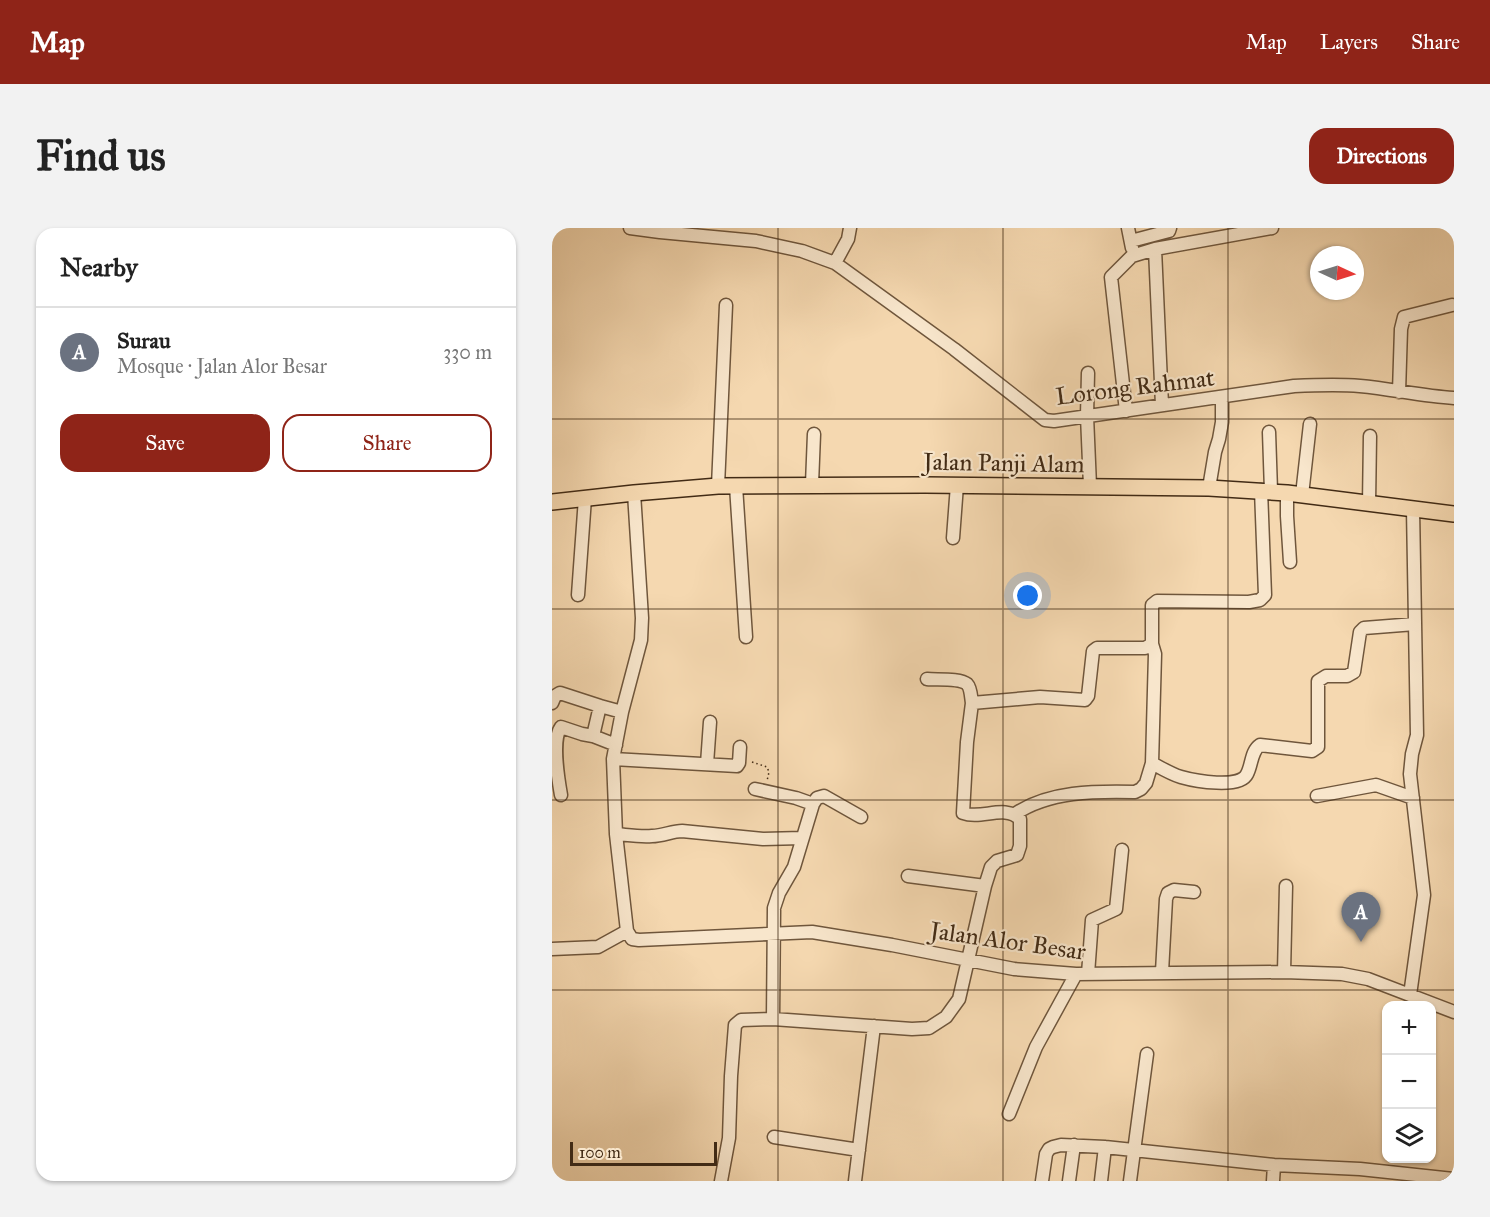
<!DOCTYPE html>
<html lang="en">
<head>
<meta charset="utf-8">
<style>
	:root { --surface:#fff; --page:#f2f2f2; --text:#222; --muted:#767676; --line:#e0e0e0; --accent:#8f2418 }
	body { margin:0; font-family:"IM FELL Great Primer",serif; background:var(--page); color:var(--text) }
	.controls { position:absolute; right:18px; bottom:18px; display:grid; overflow:hidden; border-radius:12px; box-shadow:0 2px 4px #0004 }
	.controls button { width:54px; height:54px; display:grid; place-items:center; padding:0; border:0; border-bottom:2px solid var(--line); background:var(--surface); color:var(--text); font:30px sans-serif }
	.compass { position:absolute; left:758px; top:18px; width:54px; height:54px; border-radius:50%; background:var(--surface); box-shadow:0 2px 4px #0004; rotate:94deg }
	.scale { position:absolute; left:18px; bottom:15px; width:147px; box-sizing:border-box; padding-left:6px; border:3px solid #422b15; border-top:0; font-size:16px; line-height:21px; white-space:nowrap; color:#422b15; -webkit-text-stroke:4px #f8e6cc; paint-order:stroke }
	.you { position:absolute; left:476px; top:368px; width:21px; height:21px; margin:-15px; border:4px solid #fff; border-radius:50%; background:#1a73e8; box-shadow:0 0 0 9px #1a73e833 }
	.badge { display:grid; place-items:center; width:39px; height:39px; border-radius:50%; background:var(--accent); color:#fff; font-size:20px; font-weight:700 }
	.pin { position:absolute; translate:-50% -50px; filter:drop-shadow(0 2px 3px #0008) }
	.pin::after { content:''; position:absolute; top:32px; width:21px; height:18px; background:inherit; clip-path:polygon(0 0,100% 0,50% 100%) }
	.list { margin:0; padding:0; list-style:none }
	h2 { display:flex; justify-content:space-between; align-items:center; height:78px; margin:0; padding:0 24px; font-size:26px }
	h2 small { font-size:20px; font-weight:400; color:var(--muted) }
	.list li { display:grid; grid-template-columns:39px 1fr auto; gap:18px; align-items:center; box-sizing:border-box; height:90px; padding:0 24px; border-top:2px solid var(--line) }
	.list b { display:block; font-size:22px; white-space:nowrap }
	.list p { margin:0; font-size:20px; white-space:nowrap; color:var(--muted) }
	.list em { font-size:20px; font-style:normal; color:var(--muted) }
	.actions { display:flex; gap:12px; padding:18px 24px }
	.actions a { flex:1; padding:14px 0; border:2px solid var(--accent); border-radius:18px; text-align:center; font-size:21px; color:var(--accent) }
	.actions .main { background:var(--accent); color:#fff }
	.icon { flex:none; width:33px; height:33px; fill:none; stroke:currentColor; stroke-width:2; stroke-linecap:round; stroke-linejoin:round }
	.map { position:relative; flex:none; width:902px; height:953px; overflow:hidden; border-radius:18px }
	header { display:flex; align-items:center; gap:36px; box-sizing:border-box; height:84px; padding:0 30px; background:var(--accent); color:#fff }
	header strong { font-size:28px }
	nav { display:flex; gap:33px; margin-inline-start:auto; font-size:21px }
	.intro { display:flex; align-items:center; justify-content:space-between; box-sizing:border-box; height:144px; padding:0 36px }
	h1 { margin:0; font-size:42px }
	.button { padding:15px 27px; border-radius:18px; background:var(--accent); color:#fff; font-size:21px; font-weight:700 }
	main { display:flex; gap:36px; padding:0 36px }
	aside { flex:1; background:var(--surface); border-radius:18px; box-shadow:0 2px 4px #0004 }
	.map>svg:first-child { display:block }
</style>
</head>
<body>
<header>
<strong>Map</strong>
<nav><a>Map</a><a>Layers</a><a>Share</a></nav>
</header>
<div class="intro"><h1>Find us</h1><a class="button">Directions</a></div>
<main>
<aside>
<h2>Nearby<small></small></h2>
<ul class="list">
<li><span class="badge" style="background:#6b7280">A</span><div><b>Surau</b><p>Mosque · Jalan Alor Besar</p></div><em>330 m</em></li>
</ul>
<div class="actions"><a class="main">Save</a><a>Share</a></div>
</aside>
<div class="map">
<svg width="902" height="953" viewBox="0 0 902 953">
	<rect width="100%" height="100%" fill="#f5d8b0"/>
	<filter id="stains"><feTurbulence type="fractalNoise" baseFrequency=".00333" numOctaves="4"/><feColorMatrix values="0 0 0 0 .2 0 0 0 0 .09 0 0 0 0 .02 0 0 0 .5 -.17"/></filter>
	<radialGradient id="worn" r=".72"><stop offset=".6" stop-color="#630" stop-opacity="0"/><stop offset="1" stop-color="#630" stop-opacity=".3"/></radialGradient>
	<g fill="none" stroke-linecap="round" stroke-linejoin="round">
		<g stroke="#6f563c" stroke-width="15">
			<path id="minor" d="M78,0L108,4L204,13L250,23L283,35L402,121L484,185L493,192L502,193L742,158C764,157 786,156 808,158C840,161 870,168 902,170
				M576,0L580,20
				M579,13L617,3L618,0
				M603,21L610,177
				M283,35L296,11L298,0
				M536,145L535,188L538,258
				M847,164L849,101L852,89L900,77
				M574,183L559,49L580,28L603,21L720,0
				M717,204L719,263
				M260,256L262,206
				M166,258L174,77
				M184,258L194,409
				M657,260L663,224L667,211L670,194V169
				M82,265L90,390L89,412L70,484L61,531L64,606L75,703L80,711L87,712L260,704L340,717L462,741L524,746L732,744L790,746L816,751L902,784
				M735,265V288L738,334
				M750,267L758,196
				M817,276L818,208
				M401,310L405,257
				M26,367L33,270
				M375,451C385,452 408,450 415,456C419,460 419,469 420,475
				M0,475L3,468L8,465L48,478
				M41,508L64,517
				M61,531L185,538L187,535L188,519
				M600,535C609,540 619,546 629,549C643,553 688,561 695,546C700,537 699,523 708,517L760,523L766,519V453L774,448H795L802,444L808,404L812,400L863,396
				M155,536L158,494
				M203,561L244,570L261,576
				M9,567C6,550 0,511 9,499L30,506L41,508L48,478L70,484
				M765,568L824,557L861,570
				M463,586C497,563 543,563 583,564L589,561L594,555L600,535L603,426L600,416
				M64,606C76,607 88,609 100,608C111,608 120,603 130,603L211,611L250,610
				M356,648L433,658
				M0,721L46,719L75,703
				M610,744L614,671L616,665L622,662L642,664
				M732,744L734,658
				M536,746L540,692L564,681L570,622
				M858,767L872,667L858,546L860,526L865,507L861,281
				M221,791L222,680L227,665L242,639L261,576L265,570L272,568L309,589
				M457,886L484,819L524,746
				M222,909L307,922
				M169,953L177,910L179,848L183,797L189,792L221,791L360,801L377,800L394,789L407,771L433,658L439,639L445,633L465,627L468,618V591C453,576 429,592 411,585L415,514L420,475L488,469L533,472L536,468L541,423L545,420H593L600,416V377L605,373L697,374L708,372L713,367L709,262
				M303,953L322,798
				M490,953L494,926L497,921L501,919L509,917L553,919L722,937L808,941L902,951
				M517,953L522,917
				M549,953L553,919
				M578,953L595,826
				M721,953L722,937"/>
		</g>
		<g stroke="#422b15" stroke-width="18">
			<path id="major" d="M0,274L82,265L166,258L373,257L657,260L735,265L902,286"/>
		</g>
		<path stroke="#422b15" stroke-width="1.5" stroke-dasharray="1.5 3" stroke-linecap="butt" d="M200,534L215,539L217,544L215,553"/>
		<use href="#minor" stroke="#f8e6cc" stroke-width="12"/>
		<use href="#major" stroke="#f5d8b0" stroke-width="15"/>
	</g>
	<path fill="none" stroke="#422b15" stroke-width="1.5" stroke-opacity="0.55" d="M226,0V953M451,0V953M676,0V953M0,191H902M0,381H902M0,572H902M0,762H902"/>
	<g text-anchor="middle" dominant-baseline="central" stroke-width="4.5" stroke-linejoin="round" paint-order="stroke">
		<g font-size="24" fill="#422b15" stroke="#f8e6cc">
			<text transform="translate(583 159) rotate(-7)">Lorong Rahmat</text>
			<text transform="translate(452 235) rotate(1)">Jalan Panji Alam</text>
			<text transform="translate(456 713) rotate(8)">Jalan Alor Besar</text>
		</g>
	</g>
	<rect width="100%" height="100%" filter="url(#stains)"/>
	<rect width="100%" height="100%" fill="url(#worn)"/>
</svg>
<div class="controls">
<button>+</button>
<button>−</button>
<button><svg class="icon" aria-label="layers" viewBox="0 0 24 24"><path d="M12 4l9 5-9 5-9-5zM3 14l9 5 9-5"/></svg></button>
</div>
<svg class="compass" viewBox="-18 -18 36 36"><path d="M0-13l5 13h-10z" fill="#e53935"/><path d="M0 13l5-13h-10z" fill="#767676"/></svg>
<div class="scale">100 m</div>
<div class="you"></div>
<div class="pin badge" style="left:809px;top:714px;background:#6b7280">A</div>
</div>
</main>
</body>
</html>
